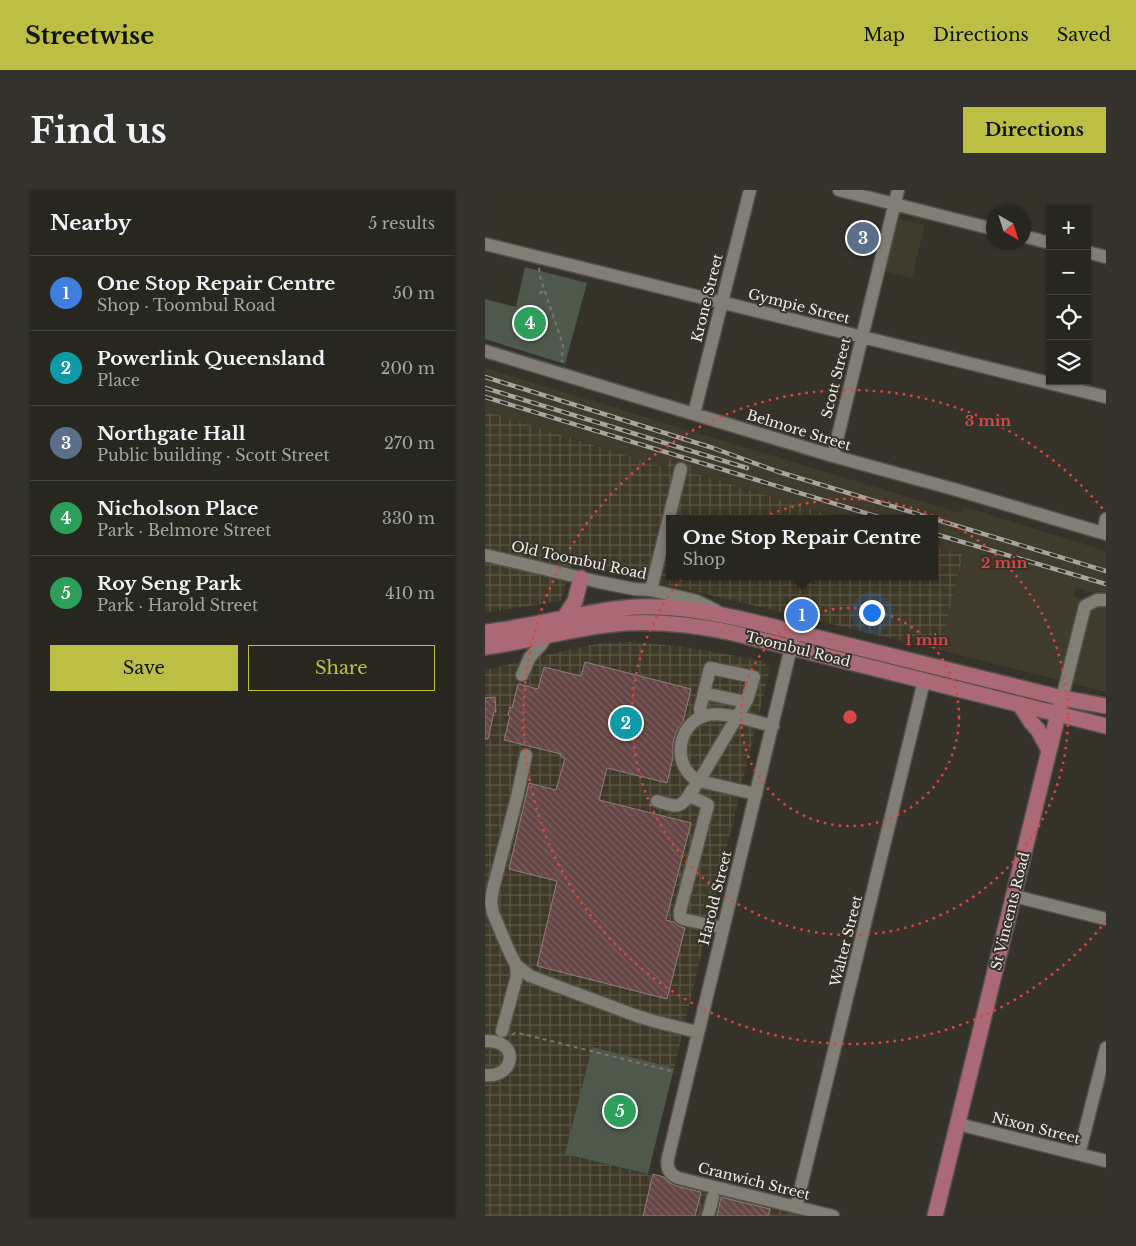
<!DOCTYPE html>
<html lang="en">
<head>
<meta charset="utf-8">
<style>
	:root { --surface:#27261f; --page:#33322c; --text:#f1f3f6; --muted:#a4a5a4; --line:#43433d; --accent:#bcbf44 }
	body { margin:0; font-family:"Libre Baskerville",serif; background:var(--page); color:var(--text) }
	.controls { position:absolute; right:15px; top:15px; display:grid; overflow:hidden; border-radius:0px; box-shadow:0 1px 4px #0004 }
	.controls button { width:45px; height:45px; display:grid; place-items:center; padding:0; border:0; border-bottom:1px solid var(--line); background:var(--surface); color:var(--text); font:25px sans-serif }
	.compass { position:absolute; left:501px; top:15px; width:45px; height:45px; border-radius:50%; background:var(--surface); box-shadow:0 1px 4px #0004; rotate:141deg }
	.you { position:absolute; left:386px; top:422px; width:18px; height:18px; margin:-12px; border:4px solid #fff; border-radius:50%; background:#1a73e8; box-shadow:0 0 0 8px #1a73e833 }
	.badge { display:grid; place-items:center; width:32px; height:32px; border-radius:50%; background:var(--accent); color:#fff; font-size:16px; font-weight:700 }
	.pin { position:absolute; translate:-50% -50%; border:2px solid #fff; box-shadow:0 1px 5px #0006 }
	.popup { position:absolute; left:181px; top:325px; width:272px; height:65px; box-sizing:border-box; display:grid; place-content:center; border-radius:0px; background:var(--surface); filter:drop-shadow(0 1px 4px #0005); font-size:16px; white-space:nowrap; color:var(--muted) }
	.popup b { font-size:19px; color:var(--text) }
	.popup::after { content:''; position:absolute; left:50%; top:100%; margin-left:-10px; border:10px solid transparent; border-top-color:var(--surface) }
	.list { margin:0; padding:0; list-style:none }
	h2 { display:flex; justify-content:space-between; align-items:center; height:65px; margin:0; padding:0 20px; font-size:21px }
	h2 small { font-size:16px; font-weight:400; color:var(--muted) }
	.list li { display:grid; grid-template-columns:32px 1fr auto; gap:15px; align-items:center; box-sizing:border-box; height:75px; padding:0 20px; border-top:1px solid var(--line) }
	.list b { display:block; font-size:19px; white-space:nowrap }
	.list p { margin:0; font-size:16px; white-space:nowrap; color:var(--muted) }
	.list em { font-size:16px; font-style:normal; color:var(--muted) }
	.actions { display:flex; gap:10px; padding:15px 20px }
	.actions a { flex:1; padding:11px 0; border:1px solid var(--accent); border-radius:0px; text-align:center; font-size:18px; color:var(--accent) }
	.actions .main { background:var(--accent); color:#111 }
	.icon { flex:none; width:28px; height:28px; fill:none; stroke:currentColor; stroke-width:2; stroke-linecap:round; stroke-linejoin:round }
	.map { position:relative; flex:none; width:621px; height:1026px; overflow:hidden; border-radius:0px }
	header { display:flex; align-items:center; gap:30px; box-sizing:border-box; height:70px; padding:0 25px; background:var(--accent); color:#111 }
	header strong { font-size:24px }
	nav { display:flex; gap:28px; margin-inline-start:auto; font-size:18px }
	.intro { display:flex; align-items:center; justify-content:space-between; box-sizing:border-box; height:120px; padding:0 30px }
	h1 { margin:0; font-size:35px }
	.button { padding:12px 22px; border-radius:0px; background:var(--accent); color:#111; font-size:18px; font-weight:700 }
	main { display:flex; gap:30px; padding:0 30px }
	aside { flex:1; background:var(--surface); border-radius:0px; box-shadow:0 1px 4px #0004 }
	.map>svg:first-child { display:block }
</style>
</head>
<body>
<header>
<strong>Streetwise</strong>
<nav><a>Map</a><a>Directions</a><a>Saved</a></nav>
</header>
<div class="intro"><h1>Find us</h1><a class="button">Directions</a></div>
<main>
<aside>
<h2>Nearby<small>5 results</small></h2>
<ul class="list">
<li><span class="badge" style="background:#3f7fe0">1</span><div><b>One Stop Repair Centre</b><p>Shop · Toombul Road</p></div><em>50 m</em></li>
<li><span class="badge" style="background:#0f9aa8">2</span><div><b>Powerlink Queensland</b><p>Place</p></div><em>200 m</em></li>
<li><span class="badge" style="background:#5c6f8a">3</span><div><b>Northgate Hall</b><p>Public building · Scott Street</p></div><em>270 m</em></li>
<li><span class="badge" style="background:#2e9e5b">4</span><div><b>Nicholson Place</b><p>Park · Belmore Street</p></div><em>330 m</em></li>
<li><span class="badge" style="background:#2e9e5b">5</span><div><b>Roy Seng Park</b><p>Park · Harold Street</p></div><em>410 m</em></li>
</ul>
<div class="actions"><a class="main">Save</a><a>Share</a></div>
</aside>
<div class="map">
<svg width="621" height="1026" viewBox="0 0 621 1026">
	<defs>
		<pattern id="industrial-grid" width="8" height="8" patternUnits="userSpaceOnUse" patternTransform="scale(1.25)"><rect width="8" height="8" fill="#3f3927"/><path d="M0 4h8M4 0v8" fill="none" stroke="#5b5646"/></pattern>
		<pattern id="building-back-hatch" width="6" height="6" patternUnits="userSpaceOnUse" patternTransform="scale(1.25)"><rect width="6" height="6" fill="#654645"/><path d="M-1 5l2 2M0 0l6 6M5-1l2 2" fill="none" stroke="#7b6160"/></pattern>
	</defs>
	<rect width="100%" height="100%" fill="#343229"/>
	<path fill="#3f3c2d" d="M413,28L440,35L427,88L400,81Z
		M0,178L475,323L480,317L621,361V407L591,397L588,406L621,417V502L455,460L478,365L450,356V329H359L209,283L210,278L184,270L182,278L0,221Z"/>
	<path fill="url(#industrial-grid)" d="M0,221L181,278L184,269L211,277L209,283L359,329H184V386H450V356L478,365L455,460L87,372L76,411L0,423Z
		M148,452L202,457L278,471L281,474L284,478V482L189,878L107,858L81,964L329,1026H0V480L82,460L116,453Z"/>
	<path fill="#4e594b" d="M40,77L102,93L80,174L0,149V109L31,117Z
		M107,857L189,878L163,984L80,964Z"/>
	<path fill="url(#building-back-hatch)" stroke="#8c807f" d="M100,472L206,499L198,532L191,542L188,553V568L182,593L122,578L114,610L206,633L181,730L189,732L193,736L200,738L182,809L52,776L72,691L24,679L44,593L71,600L80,568L76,567V564L19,550L25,526L23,525L25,517L27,518L33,494L53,499L59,477L96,486Z
		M10,507L11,522H9L3,549H0V508Z
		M168,984L179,987L185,993L191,996L216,1002L210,1026H158Z
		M236,1007L285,1019L283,1026H232Z"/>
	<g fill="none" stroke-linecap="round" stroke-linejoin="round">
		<g stroke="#535149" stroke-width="15">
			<path id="minor" d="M354,0L508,39
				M538,46L565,53
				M0,54L621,207
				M602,62L621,67
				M0,161L348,266L472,300L621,344
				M209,224L265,0
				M348,266L413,0
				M618,343L621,329
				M0,365L114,392L149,399L166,400L212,411L232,421
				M166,400L196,279
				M308,449L183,968C181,977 184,984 193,988L348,1026
				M37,485L45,467L56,455L62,446
				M219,503L261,512
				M577,508L600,416L612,410H621
				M216,527L215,519L225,478L269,487L262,510L214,591C210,596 206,600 207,607C212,610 218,611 223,615L195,721V727L198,729L238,738
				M271,604L214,591C185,577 192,531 223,525C239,521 271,532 288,536
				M172,611C192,617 196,620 207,600
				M529,706L621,729
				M31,775L45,786L152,826L172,832L212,842
				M17,841L32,786L31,775L23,759L8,723L6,712L8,699L32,607L41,565
				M0,851C35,849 31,888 0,885
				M473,934L621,971
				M594,964L621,858
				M311,1017L439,491
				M223,1026L228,1007"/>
		</g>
		<g stroke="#535149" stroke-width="18">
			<path id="major" d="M79,428L90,411L96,388
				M0,442C51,437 100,420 151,417C190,415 232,423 269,432L577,508L621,516
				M0,457C41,452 80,440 121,435C164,429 206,434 248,443L621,536
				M535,515L546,532L553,540L564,560
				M450,1026L575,516"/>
		</g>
		<path stroke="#78766e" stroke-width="2" stroke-dasharray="4 4" stroke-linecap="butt" d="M54,78L55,87L78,155L77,172
			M54,103L60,101
			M27,845L30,843L38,844L190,882"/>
		<use href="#minor" stroke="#817f75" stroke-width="12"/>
		<use href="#major" stroke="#aa6974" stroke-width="15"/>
		<g stroke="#a7a59e" stroke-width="4.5">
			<path id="rail" d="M0,187L228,258L294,282L621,381
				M0,198L262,278
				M0,207L400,329
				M450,344L621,394"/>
		</g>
		<use href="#rail" stroke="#343229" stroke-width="2.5" stroke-dasharray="8" stroke-linecap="butt"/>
	</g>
	<g fill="none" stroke="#da4545" stroke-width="2.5" stroke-dasharray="2.5 5">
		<circle cx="365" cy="527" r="109"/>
		<circle cx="365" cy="527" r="218"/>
		<path d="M621 731A327 327 0 1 1 621 323"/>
	</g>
	<g text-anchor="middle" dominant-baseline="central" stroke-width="4" stroke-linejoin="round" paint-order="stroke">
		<g font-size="14" fill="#eeece7" stroke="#343229">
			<text transform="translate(222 108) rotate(-76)">Krone Street</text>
			<text transform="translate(314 116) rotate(14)">Gympie Street</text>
			<text transform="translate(351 188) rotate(-76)">Scott Street</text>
			<text transform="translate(314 240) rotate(17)">Belmore Street</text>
			<text transform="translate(94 370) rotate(12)">Old Toombul Road</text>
			<text transform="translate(313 459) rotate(14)">Toombul Road</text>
			<text transform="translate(230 708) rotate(-76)">Harold Street</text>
			<text transform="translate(525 721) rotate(-76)">St Vincents Road</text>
			<text transform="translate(361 751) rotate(-76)">Walter Street</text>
			<text transform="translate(551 938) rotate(14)">Nixon Street</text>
			<text transform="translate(269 991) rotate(14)">Cranwich Street</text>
		</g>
	</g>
	<circle cx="365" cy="527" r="8" fill="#da4545" stroke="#343229" stroke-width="2.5"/>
	<g font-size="15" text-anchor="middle" font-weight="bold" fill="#da4545" stroke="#343229" stroke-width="4" stroke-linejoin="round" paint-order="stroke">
		<text x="503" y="236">3 min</text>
		<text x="519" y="378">2 min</text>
		<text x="442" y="455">1 min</text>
	</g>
</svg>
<div class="controls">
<button>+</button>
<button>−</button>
<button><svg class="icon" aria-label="locate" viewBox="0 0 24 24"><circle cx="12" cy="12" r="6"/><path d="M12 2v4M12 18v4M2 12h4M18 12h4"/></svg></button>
<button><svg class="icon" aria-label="layers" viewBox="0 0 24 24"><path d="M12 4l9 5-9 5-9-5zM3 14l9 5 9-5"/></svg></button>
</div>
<svg class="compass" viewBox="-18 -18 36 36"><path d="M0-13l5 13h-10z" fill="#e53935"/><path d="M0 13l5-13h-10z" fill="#a4a5a4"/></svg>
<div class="you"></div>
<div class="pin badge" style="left:317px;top:425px;background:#3f7fe0">1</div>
<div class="popup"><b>One Stop Repair Centre</b>Shop</div>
<div class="pin badge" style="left:141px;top:533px;background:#0f9aa8">2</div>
<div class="pin badge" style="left:378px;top:48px;background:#5c6f8a">3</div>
<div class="pin badge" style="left:45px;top:133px;background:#2e9e5b">4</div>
<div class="pin badge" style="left:135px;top:921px;background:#2e9e5b">5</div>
</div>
</main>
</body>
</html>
